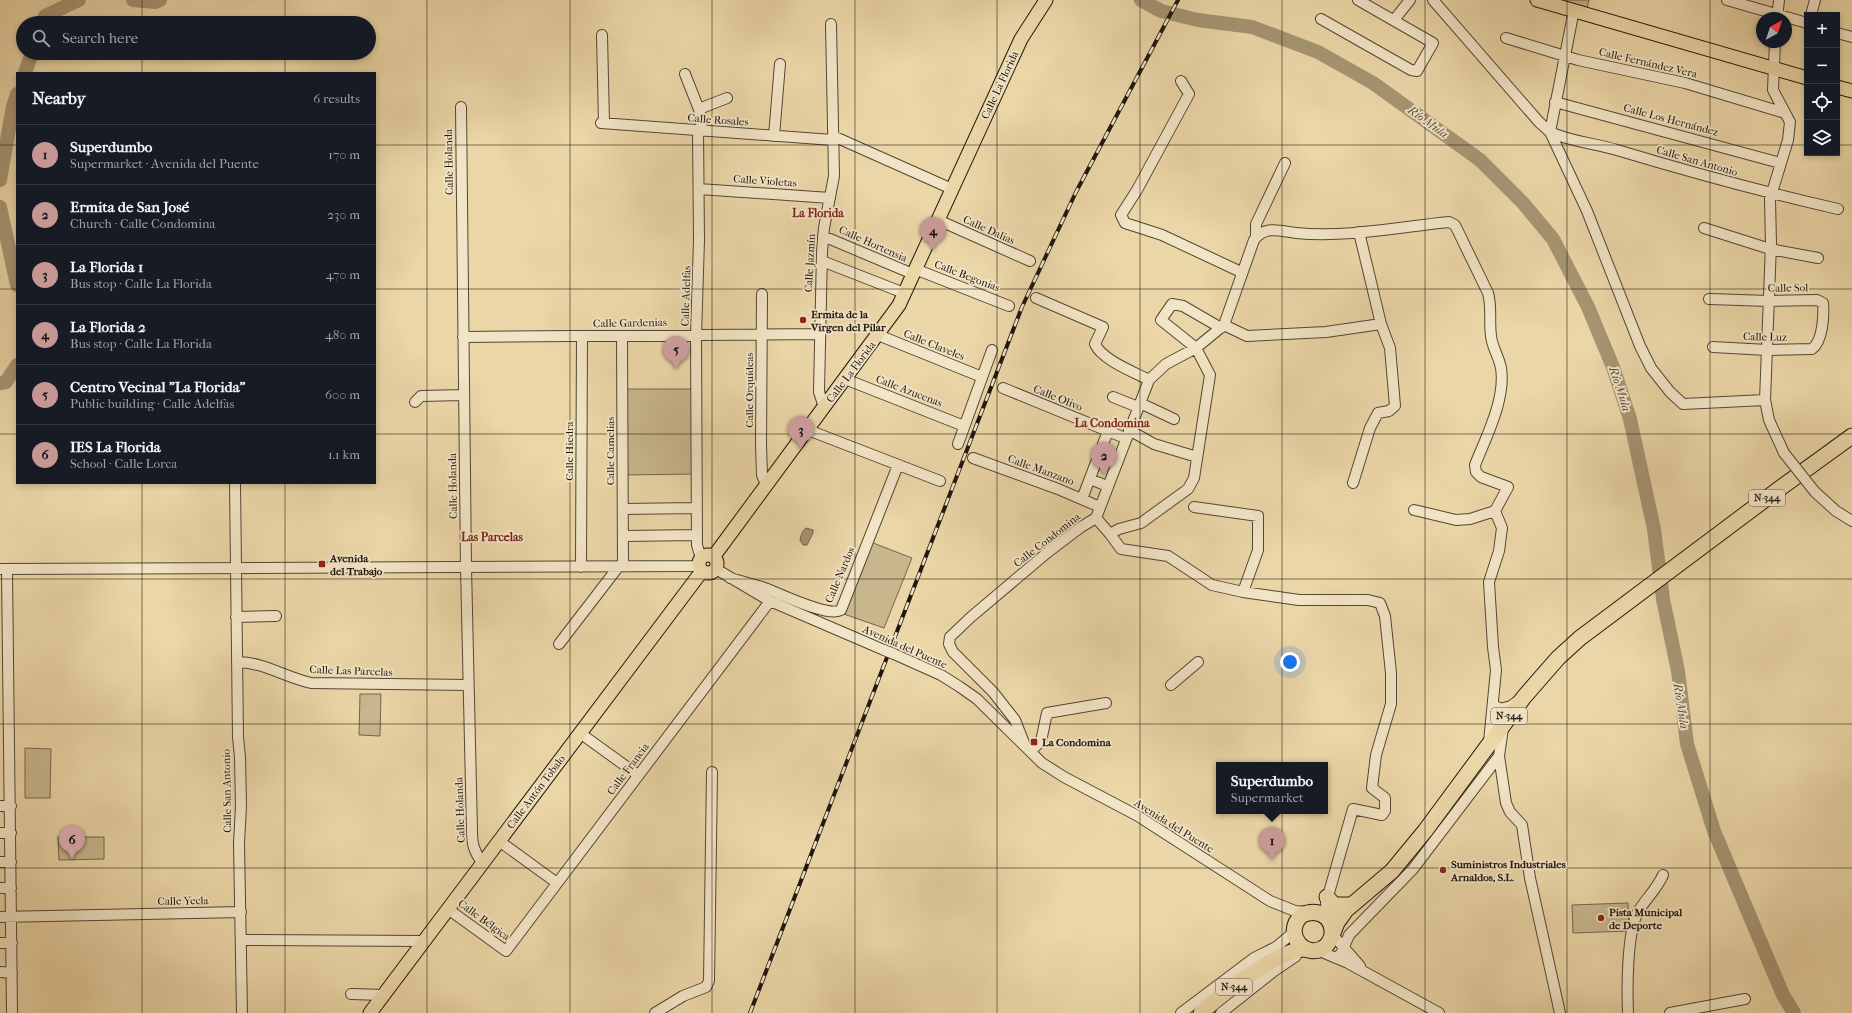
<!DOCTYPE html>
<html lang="en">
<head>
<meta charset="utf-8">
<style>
	:root { --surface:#171b24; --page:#242831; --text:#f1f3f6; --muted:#9ea1a6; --line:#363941; --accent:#c59692 }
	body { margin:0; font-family:"IM FELL French Canon",serif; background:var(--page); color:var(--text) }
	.controls { position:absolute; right:12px; top:12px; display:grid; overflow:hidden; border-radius:0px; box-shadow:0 2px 6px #0003 }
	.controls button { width:36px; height:36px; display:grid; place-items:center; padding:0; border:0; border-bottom:1px solid var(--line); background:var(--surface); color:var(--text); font:20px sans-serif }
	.compass { position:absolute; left:1756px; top:12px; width:36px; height:36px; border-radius:50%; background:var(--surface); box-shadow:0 2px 6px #0003; rotate:40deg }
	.you { position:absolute; left:1290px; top:662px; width:14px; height:14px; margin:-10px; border:3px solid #fff; border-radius:50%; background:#1a73e8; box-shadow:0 0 0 6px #1a73e833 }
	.badge { display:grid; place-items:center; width:26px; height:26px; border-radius:50%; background:var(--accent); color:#111; font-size:13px; font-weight:700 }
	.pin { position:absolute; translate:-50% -33px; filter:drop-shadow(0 1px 2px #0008) }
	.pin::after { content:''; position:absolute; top:21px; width:14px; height:12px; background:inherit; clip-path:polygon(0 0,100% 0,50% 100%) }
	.popup { position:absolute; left:1216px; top:762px; width:112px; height:52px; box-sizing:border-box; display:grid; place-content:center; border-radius:0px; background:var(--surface); filter:drop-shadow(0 1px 3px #0005); font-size:13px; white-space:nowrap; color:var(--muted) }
	.popup b { font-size:15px; color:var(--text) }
	.popup::after { content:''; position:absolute; left:50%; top:100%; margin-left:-8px; border:8px solid transparent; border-top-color:var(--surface) }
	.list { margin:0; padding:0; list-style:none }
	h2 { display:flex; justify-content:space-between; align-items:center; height:52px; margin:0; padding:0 16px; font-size:17px }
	h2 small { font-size:13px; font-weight:400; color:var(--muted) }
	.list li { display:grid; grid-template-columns:26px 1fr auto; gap:12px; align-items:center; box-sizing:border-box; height:60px; padding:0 16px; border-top:1px solid var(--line) }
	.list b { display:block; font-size:15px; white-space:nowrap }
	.list p { margin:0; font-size:13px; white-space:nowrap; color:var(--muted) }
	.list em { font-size:13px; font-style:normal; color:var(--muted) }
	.icon { flex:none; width:22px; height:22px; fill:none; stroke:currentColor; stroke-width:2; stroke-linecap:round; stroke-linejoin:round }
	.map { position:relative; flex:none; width:1852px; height:1013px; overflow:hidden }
	.search { position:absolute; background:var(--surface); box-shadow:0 2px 6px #0003; left:16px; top:16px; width:360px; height:44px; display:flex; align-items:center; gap:10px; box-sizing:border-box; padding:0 14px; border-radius:22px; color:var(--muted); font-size:15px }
	.panel { position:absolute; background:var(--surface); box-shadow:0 2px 6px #0003; left:16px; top:72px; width:360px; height:412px; border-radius:0px }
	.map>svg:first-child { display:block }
</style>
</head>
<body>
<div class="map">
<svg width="1852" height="1013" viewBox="0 0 1852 1013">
	<rect width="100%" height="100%" fill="#ebd6a7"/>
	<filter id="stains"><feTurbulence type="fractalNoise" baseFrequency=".005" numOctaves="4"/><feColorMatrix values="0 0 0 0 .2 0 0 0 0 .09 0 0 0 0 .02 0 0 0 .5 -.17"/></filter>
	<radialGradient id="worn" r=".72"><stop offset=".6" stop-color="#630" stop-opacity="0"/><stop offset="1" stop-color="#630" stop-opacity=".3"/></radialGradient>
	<path fill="#c8b68d" stroke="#74664d" d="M1567,0H1589L1587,8L1567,5Z
		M622,389H696L697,474L623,475Z
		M868,541L912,558L884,628L838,612Z
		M360,694H381L380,736L359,735Z
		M25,748L51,749L50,798H25Z
		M58,837H104V859L59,860Z
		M1628,903L1629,931L1573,933L1572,905Z"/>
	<path fill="#a69573" stroke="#70634a" d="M806,528L813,530V533L807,545H803L800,540C801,535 802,531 806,528Z"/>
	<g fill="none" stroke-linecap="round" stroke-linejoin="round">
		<path stroke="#a69573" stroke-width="14" d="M133,0L155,2L160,0
			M1141,0L1161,11L1198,20L1252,27L1318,52L1373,83L1480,160L1523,203L1553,239L1588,307L1613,367L1630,419L1654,529L1663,599L1678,671L1687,744L1714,831L1783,995L1794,1013
			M43,23L45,16L79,0
			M25,73L32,53
			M0,180L13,106L17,94
			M0,207L17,285
			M0,383L6,382L17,365"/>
		<g stroke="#524734" stroke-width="12">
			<path id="minor" d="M1433,0L1539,122L1550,132L1587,211L1640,346L1651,368L1670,392L1683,404L1765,400
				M1727,0L1807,23
				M1811,15L1815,0
				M1777,18L1779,0
				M1321,19L1411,70L1417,71L1433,43L1358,0
				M1394,20L1410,0
				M1837,33L1852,37
				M602,35L604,123
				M1506,38L1578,60L1685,83L1785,113
				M1775,42L1773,90L1790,122L1788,140L1770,199L1771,244L1765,400L1769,420L1784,453
				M685,74L700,112L702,131
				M1181,81L1189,94L1137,190L1121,215L1125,223L1162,235L1241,272
				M1555,102L1780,163
				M461,107L466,567L472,831C472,844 474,852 482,862
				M699,109L727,98
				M601,123L833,140
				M698,131L699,240L696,335L697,545L701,558
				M1550,132C1571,142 1595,143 1617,150C1690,172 1763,192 1838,209
				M1550,132L1574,10
				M774,136L780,64
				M833,136L952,189
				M699,189L830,198
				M938,220L1030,261
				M1704,228L1770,249L1818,258
				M823,236L913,274
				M1256,237V224L1285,163
				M822,261L904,293
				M915,269L1009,306
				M762,294L761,445L762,475L766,485
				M1036,298L1103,327L1095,344C1102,360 1134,372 1149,380
				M1709,299L1769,301L1817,300L1823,303C1824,315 1823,341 1812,349L1767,350L1713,347
				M1224,325L1254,240C1266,225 1279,231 1296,233C1346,238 1399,227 1449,222L1455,225L1488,293C1492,307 1489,321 1491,336C1492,347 1499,357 1501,368C1506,399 1486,437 1475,465L1476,472L1481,477L1508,487L1495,511L1502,528L1499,551L1489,582L1493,647L1496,670L1489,742
				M1224,325L1247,336L1326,332L1381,324L1359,232
				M1221,328L1183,306L1172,304L1161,320L1196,348L1210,375L1194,478L1188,489L1141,523L1119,529L1110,534L1121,549L1168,556L1212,585L1243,592L1299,600H1368L1380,603L1385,616L1391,673V704L1376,755L1372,788L1385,798V811L1382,815L1353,809L1326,903
				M878,335L982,377
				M622,336L623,566
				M463,337L820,334
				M845,379L964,426
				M1003,388L1125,438
				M1113,397L1138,407
				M415,402L421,396L464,395
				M1140,403L1174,419
				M824,407L819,392L822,252L824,228L834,176L831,24
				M808,430L940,481
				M1129,430L1154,444L1197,457
				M958,444L992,350
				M973,458L1058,489L1100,507
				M1090,479L1107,486
				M235,483L238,737L240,757L241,806L239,844L242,1013
				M1353,483L1370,428L1378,413L1389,411L1395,406L1390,348L1381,324
				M1815,492L1836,511L1852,521
				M1082,499L1108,431
				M1194,507L1258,516V550L1243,592
				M623,509L697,508
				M1414,510L1456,520L1470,519L1495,511
				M1096,518L1110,534
				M623,536L697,535
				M581,567L582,336
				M0,569L699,566
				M7,569L12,1013
				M716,569L770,601L884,650
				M730,578C740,581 752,584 762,587C777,592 828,618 841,610L898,465
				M236,617L276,616
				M559,644L619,566
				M894,654L941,675L960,687L977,699L1042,763L1064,777L1138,816L1270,901L1295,911L1309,912
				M237,662C263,662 285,677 311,683L468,685
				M1171,685L1198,662
				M1494,705L1500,709L1511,706L1519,700
				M580,733L638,775
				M1024,743L1015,720L993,692L953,652L949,644L950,637L971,617L1048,552L1081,527L1096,518L1149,380L1166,364L1196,348L1224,325
				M1031,751L1041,741L1047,713L1106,703
				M1499,756L1506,803L1510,812L1522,825L1530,878L1560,1013
				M0,806H11
				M0,833H11
				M499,841L557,883
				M0,862H11
				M0,888H11
				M448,909L506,951L770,601
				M0,917L241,912
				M1332,934L1360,966
				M241,940L423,941
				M0,943H12
				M1317,950L1348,963L1439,1013
				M1336,958L1341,954L1349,935L1413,869L1499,756L1503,728
				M0,972L12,973
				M351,994L383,995
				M655,1013L683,996L706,987L709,981L712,772
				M1181,1013L1254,958L1276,947L1294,932
				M1221,1013L1274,971L1296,956
				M1628,1013C1627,989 1627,935 1637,914C1644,900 1656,891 1663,875
				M1670,1013L1745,999"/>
		</g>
		<g stroke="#1f170d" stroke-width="15">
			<path id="major" d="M1537,0L1807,78
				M1837,87L1852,91
				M699 564a9 9 0 1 1 18 0a9 9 0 1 1-18 0Z
				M714,556L899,305L1021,39L1046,0
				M370,1013L702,571"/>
		</g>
		<g stroke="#1f170d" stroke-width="17">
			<path id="highway" d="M1327,897L1334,905H1350
				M1320,913L1334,914L1346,910L1392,871L1425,831L1524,697L1558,658L1580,638L1779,489L1852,436
				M1332,934C1333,916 1317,908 1302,915C1281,934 1307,962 1326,946C1332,940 1333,931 1337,923C1339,919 1343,915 1346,910
				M1201,1013C1222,994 1278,950 1305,949"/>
		</g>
		<use href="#minor" stroke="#f2e4c6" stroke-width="10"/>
		<use href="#major" stroke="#ebd6a7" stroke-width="13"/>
		<use href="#highway" stroke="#ebd6a7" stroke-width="15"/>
		<g stroke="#1f170d" stroke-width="4">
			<path id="rail" d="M750,1013L1022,307L1076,192L1178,0"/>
		</g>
		<use href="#rail" stroke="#f2e4c6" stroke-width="2.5" stroke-dasharray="8" stroke-linecap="butt"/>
		<g stroke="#524734" stroke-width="12" stroke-linecap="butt">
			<path id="minor-bridge" d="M1784,453L1815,492
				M884,650L894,654"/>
		</g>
		<use href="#minor-bridge" stroke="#f2e4c6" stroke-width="10"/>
	</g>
	<path fill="none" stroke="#1f170d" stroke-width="1" stroke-opacity="0.55" d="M142,0V23M285,0V23M427,0V1013M570,0V1013M712,0V1013M855,0V1013M997,0V1013M1140,0V1013M1282,0V1013M1425,0V1013M1567,0V1013M1710,0V1013M142,53V73M285,53V73M0,145H17M375,145H1807M1837,145H1852M0,289H17M375,289H1852M0,434H17M375,434H1852M142,483V1013M285,483V1013M0,579H1852M0,724H1852M0,868H1852"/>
	<g fill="#8f2418" stroke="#f2e4c6" stroke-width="1.5">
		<circle cx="803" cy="320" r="4"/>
		<rect x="318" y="560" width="8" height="8" rx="2"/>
		<rect x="1030" y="738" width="8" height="8" rx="2"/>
		<circle cx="1443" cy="870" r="4"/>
		<circle cx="1601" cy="918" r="4"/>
	</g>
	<g text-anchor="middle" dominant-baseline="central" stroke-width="3.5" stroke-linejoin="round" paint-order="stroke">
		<g fill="#f2e4c6" stroke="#5e5444" stroke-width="1">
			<rect x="1749" y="490" width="36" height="16" rx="3"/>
			<rect x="1491" y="708" width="36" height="16" rx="3"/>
			<rect x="1216" y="979" width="36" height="16" rx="3"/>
		</g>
		<g font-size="10" font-weight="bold" fill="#1f170d">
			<text x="1767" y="498">N-344</text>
			<text x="1509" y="716">N-344</text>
			<text x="1234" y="987">N-344</text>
		</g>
		<g font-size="11" fill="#1f170d" stroke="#f2e4c6">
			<text transform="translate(1648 63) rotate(13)">Calle Fernández Vera</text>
			<text transform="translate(1000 85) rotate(-65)">Calle La Florida</text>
			<text transform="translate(718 120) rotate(4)">Calle Rosales</text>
			<text transform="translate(1671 120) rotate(15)">Calle Los Hernández</text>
			<text transform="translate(1697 161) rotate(16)">Calle San Antonio</text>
			<text transform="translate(449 162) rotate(-91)">Calle Holanda</text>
			<text transform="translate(765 181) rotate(4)">Calle Violetas</text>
			<text transform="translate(989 230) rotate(24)">Calle Dalias</text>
			<text transform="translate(873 244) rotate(24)">Calle Hortensia</text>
			<text transform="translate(810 263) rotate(-87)">Calle Jazmín</text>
			<text transform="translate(967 276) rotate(21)">Calle Begonias</text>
			<text transform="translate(1788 288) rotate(-1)">Calle Sol</text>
			<text transform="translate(686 296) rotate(-88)">Calle Adelfas</text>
			<text transform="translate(630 323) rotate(-1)">Calle Gardenias</text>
			<text transform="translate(1765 337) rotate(1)">Calle Luz</text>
			<text transform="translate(934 345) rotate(22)">Calle Claveles</text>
			<text transform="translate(851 372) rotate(-53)">Calle La Florida</text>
			<text transform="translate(749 390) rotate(-90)">Calle Orquídeas</text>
			<text transform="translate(909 391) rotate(21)">Calle Azucenas</text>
			<text transform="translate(1058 398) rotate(22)">Calle Olivo</text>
			<text transform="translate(569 451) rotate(-90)">Calle Hiedra</text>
			<text transform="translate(610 451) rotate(-90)">Calle Camelias</text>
			<text transform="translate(1041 470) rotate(20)">Calle Manzano</text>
			<text transform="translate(453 486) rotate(-91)">Calle Holanda</text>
			<text transform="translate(1047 540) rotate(-38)">Calle Condomina</text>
			<text transform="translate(840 575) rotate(-67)">Calle Nardos</text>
			<text transform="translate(905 647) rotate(24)">Avenida del Puente</text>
			<text transform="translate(351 671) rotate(2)">Calle Las Parcelas</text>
			<text transform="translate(628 769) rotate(-53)">Calle Francia</text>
			<text transform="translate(227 791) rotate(-91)">Calle San Antonio</text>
			<text transform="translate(536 792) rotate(-53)">Calle Antón Tobalo</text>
			<text transform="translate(460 810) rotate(-92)">Calle Holanda</text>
			<text transform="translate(1174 826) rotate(32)">Avenida del Puente</text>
			<text transform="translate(183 901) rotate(-1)">Calle Yecla</text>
			<text transform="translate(484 920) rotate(36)">Calle Bélgica</text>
		</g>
		<g font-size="11" font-weight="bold" fill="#1f170d" stroke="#f2e4c6" text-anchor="start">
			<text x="811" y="314">Ermita de la<tspan x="811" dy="13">Virgen del Pilar</tspan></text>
			<text x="330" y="558">Avenida<tspan x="330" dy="13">del Trabajo</tspan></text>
			<text x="1042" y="742">La Condomina</text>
			<text x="1451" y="864">Suministros Industriales<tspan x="1451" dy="13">Arnaldos, S.L.</tspan></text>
			<text x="1609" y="912">Pista Municipal<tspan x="1609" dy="13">de Deporte</tspan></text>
		</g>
		<g font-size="12" font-style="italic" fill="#554936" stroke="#f2e4c6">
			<text transform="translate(1428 122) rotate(36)">Río Mula</text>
			<text transform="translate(1620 389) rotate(72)">Río Mula</text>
			<text transform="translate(1681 706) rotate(81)">Río Mula</text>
		</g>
		<g font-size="12" font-weight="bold" fill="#7a1f14" stroke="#f2e4c6">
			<text x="818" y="213">La Florida</text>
			<text x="1112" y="423">La Condomina</text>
			<text x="492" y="537">Las Parcelas</text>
		</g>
	</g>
	<rect width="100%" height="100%" filter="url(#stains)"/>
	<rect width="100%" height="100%" fill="url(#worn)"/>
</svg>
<div class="controls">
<button>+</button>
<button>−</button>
<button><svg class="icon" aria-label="locate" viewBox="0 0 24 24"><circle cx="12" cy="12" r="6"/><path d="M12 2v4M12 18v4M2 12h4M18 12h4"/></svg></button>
<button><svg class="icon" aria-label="layers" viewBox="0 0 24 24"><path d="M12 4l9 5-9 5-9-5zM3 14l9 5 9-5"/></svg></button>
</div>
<svg class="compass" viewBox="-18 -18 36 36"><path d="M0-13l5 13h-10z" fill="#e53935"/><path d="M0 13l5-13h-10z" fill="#9ea1a6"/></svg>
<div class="you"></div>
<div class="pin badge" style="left:1272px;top:860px">1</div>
<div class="popup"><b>Superdumbo</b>Supermarket</div>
<div class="pin badge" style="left:1104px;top:475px">2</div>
<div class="pin badge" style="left:801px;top:449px">3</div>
<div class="pin badge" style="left:933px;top:250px">4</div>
<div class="pin badge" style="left:676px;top:369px">5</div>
<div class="pin badge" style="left:72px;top:859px">6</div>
<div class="search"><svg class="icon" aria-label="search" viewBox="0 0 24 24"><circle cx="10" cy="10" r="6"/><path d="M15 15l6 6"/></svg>Search here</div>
<section class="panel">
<h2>Nearby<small>6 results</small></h2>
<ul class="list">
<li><span class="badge">1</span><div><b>Superdumbo</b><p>Supermarket · Avenida del Puente</p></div><em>170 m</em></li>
<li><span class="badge">2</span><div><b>Ermita de San José</b><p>Church · Calle Condomina</p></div><em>230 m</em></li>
<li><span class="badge">3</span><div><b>La Florida 1</b><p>Bus stop · Calle La Florida</p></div><em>470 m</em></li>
<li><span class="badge">4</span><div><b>La Florida 2</b><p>Bus stop · Calle La Florida</p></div><em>480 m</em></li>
<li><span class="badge">5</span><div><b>Centro Vecinal &quot;La Florida&quot;</b><p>Public building · Calle Adelfas</p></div><em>600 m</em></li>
<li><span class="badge">6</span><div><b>IES La Florida</b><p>School · Calle Lorca</p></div><em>1.1 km</em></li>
</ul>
</section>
</div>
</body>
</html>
